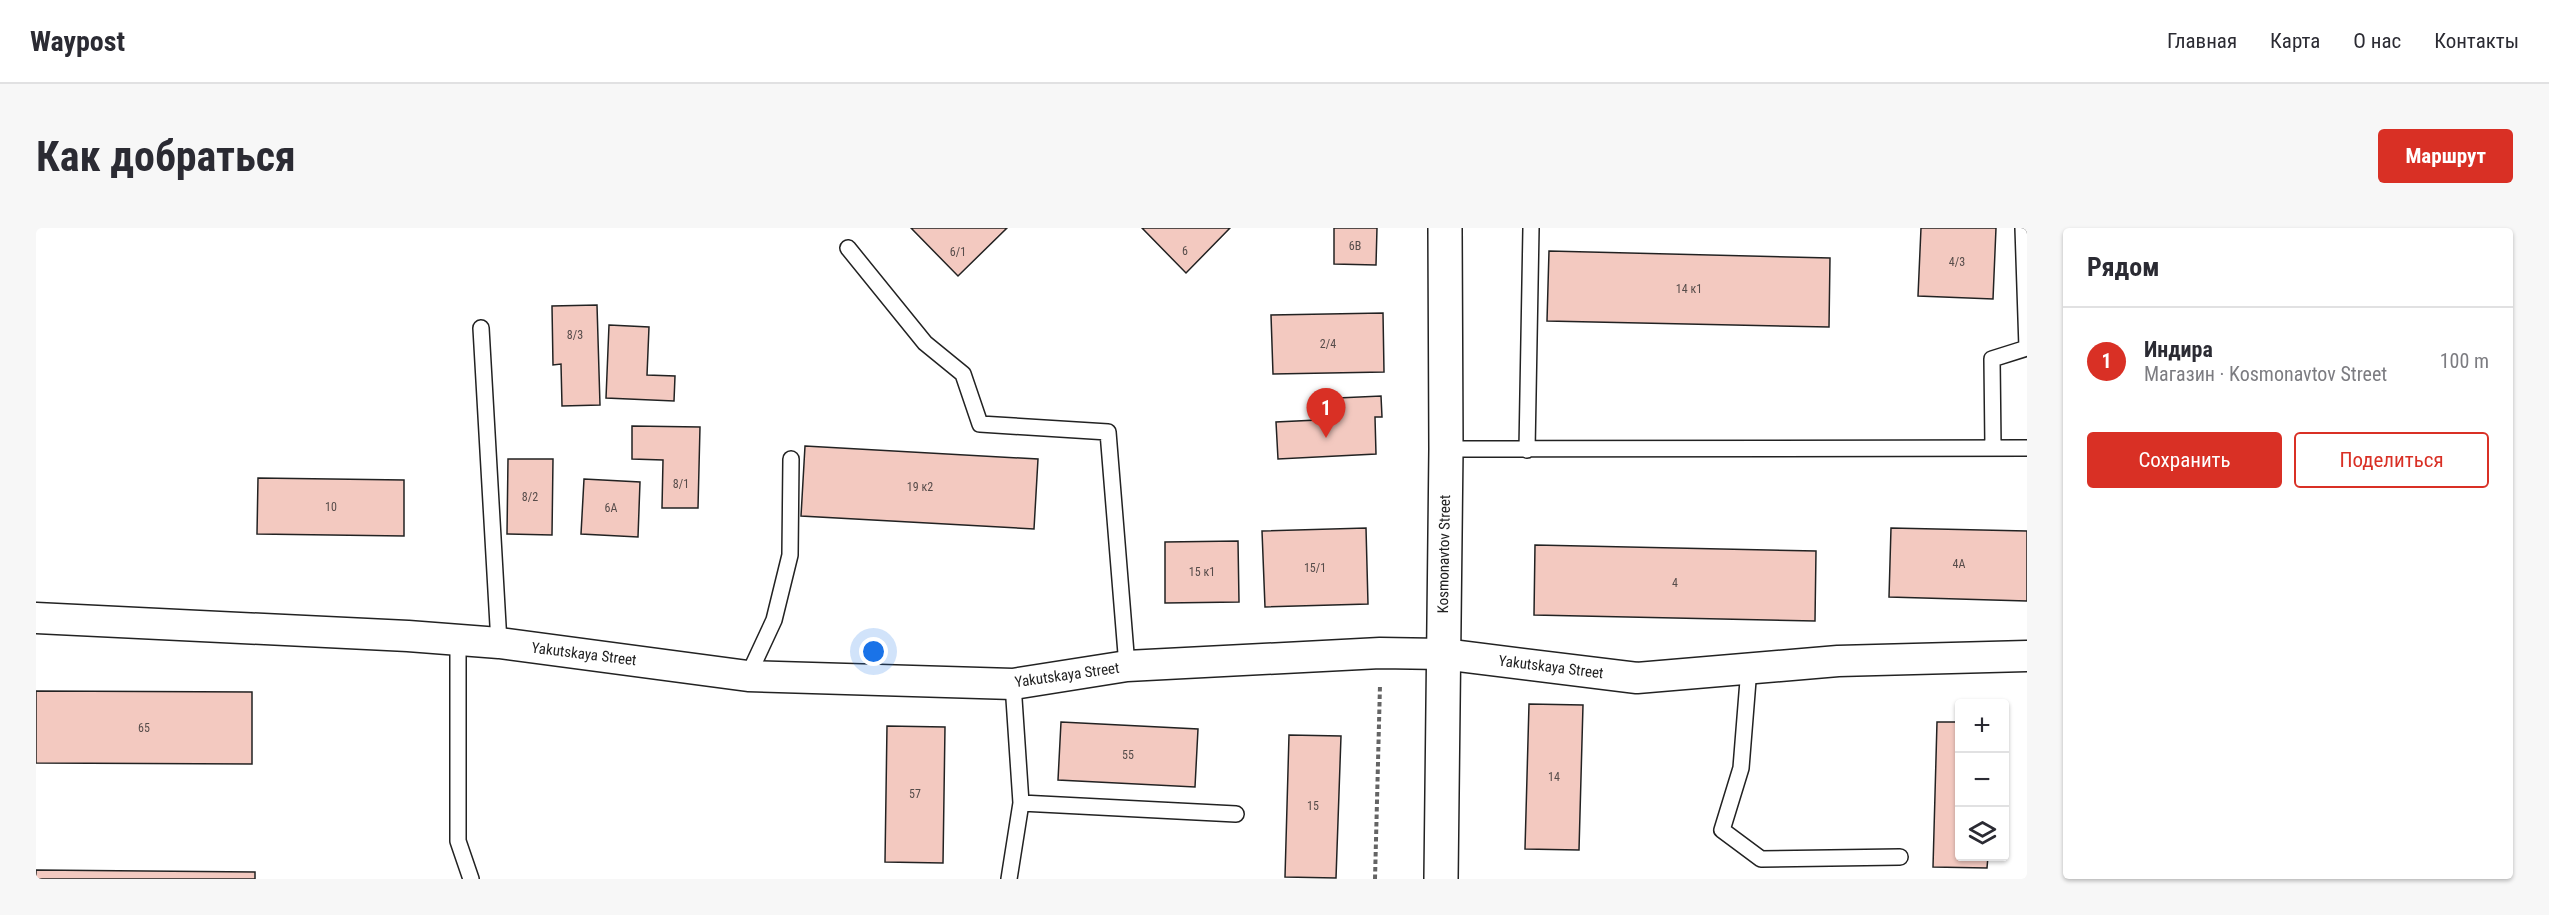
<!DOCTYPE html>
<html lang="ru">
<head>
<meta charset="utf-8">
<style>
	:root { --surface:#fff; --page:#f7f7f7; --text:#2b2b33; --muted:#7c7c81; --line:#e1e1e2; --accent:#d93025 }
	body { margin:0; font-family:"Roboto Condensed",sans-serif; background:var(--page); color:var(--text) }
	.controls { position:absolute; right:18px; bottom:18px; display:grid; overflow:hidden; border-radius:6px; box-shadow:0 2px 4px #0004 }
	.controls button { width:54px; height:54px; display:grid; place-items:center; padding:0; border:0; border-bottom:2px solid var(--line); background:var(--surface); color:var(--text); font:30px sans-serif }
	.you { position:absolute; left:838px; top:424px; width:21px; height:21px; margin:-15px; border:4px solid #fff; border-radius:50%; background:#1a73e8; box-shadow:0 0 0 9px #1a73e833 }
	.badge { display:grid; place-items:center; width:39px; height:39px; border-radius:50%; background:var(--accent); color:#fff; font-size:20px; font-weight:700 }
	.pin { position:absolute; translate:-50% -50px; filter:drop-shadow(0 2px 3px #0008) }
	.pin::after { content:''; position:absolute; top:32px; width:21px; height:18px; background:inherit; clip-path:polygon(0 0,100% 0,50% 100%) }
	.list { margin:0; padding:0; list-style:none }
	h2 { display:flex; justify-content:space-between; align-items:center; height:78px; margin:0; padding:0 24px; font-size:26px }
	h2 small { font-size:20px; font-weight:400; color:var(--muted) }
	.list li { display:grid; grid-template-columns:39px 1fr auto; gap:18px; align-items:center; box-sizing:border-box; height:108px; padding:0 24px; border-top:2px solid var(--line) }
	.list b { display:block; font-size:22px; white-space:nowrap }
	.list p { margin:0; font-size:20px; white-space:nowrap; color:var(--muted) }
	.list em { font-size:20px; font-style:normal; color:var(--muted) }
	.actions { display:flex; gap:12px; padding:18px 24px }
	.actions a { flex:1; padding:14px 0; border:2px solid var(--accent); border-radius:6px; text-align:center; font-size:21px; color:var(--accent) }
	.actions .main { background:var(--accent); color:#fff }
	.icon { flex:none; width:33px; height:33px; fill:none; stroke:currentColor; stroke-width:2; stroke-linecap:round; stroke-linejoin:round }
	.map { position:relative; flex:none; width:1991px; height:651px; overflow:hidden; border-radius:6px }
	header { display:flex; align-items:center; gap:36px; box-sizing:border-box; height:84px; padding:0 30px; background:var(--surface); border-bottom:2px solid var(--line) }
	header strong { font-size:28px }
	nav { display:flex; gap:33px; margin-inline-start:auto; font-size:21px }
	.intro { display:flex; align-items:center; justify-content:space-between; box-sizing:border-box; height:144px; padding:0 36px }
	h1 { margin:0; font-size:42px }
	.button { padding:15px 27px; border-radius:6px; background:var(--accent); color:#fff; font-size:21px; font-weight:700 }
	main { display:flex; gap:36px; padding:0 36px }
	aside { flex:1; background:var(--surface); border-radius:6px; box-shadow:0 2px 4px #0004 }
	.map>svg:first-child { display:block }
</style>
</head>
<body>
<header>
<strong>Waypost</strong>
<nav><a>Главная</a><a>Карта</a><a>О нас</a><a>Контакты</a></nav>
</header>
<div class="intro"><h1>Как добраться</h1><a class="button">Маршрут</a></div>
<main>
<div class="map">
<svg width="1991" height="651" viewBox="0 0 1991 651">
	<rect width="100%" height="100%" fill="#fff"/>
	<path fill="#f3c9c0" stroke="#222" stroke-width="1.5" d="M875,0H971L922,48Z
		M1106,0H1194L1150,45Z
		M1298,0H1341L1340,37L1298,36Z
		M1885,0H1960L1957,71L1882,68Z
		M1513,23L1794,30L1793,99L1511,93Z
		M561,77L564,177L526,178L525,136L517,137L516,78Z
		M1347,85L1348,144L1237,146L1235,87Z
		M573,97L613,99L611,147L639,148L638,173L570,170Z
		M1345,168L1346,189H1339L1340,226L1242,231L1240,194L1281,192L1280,171Z
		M596,198L664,199L662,280H626L627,232L596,231Z
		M769,218L1002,231L998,301L765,288Z
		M472,231H517L516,307L471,306Z
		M222,250L368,252V308L221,306Z
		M548,251L604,254L602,309L545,306Z
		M1330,300L1332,376L1229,379L1226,303Z
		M1855,300L1991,303V373L1853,369Z
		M1202,313L1203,374L1129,375V314Z
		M1499,317L1780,323L1779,393L1498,387Z
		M0,463L216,464V536L0,535Z
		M1493,476L1547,477L1543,622L1489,621Z
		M1025,494L1162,501L1159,559L1022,552Z
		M1901,494H1924V628H1952L1951,640L1897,639Z
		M851,498L909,499L907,635L849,634Z
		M1253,507L1305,508L1300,650L1249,649Z
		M0,642L219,644V651H0Z"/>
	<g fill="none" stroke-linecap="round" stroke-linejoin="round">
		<g stroke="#222" stroke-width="18">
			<path id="lane" d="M812,20L889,115L927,146L944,196L1072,204L1091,438
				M445,100L463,415
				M1957,219L1956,131L1991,120L1987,0
				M1410,221L1991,220
				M1491,222L1495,0
				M422,413V613L435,651
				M1713,440L1705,540L1686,602L1725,631L1864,629
				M712,448L738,392L754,327L755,231
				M985,575L1200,586
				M973,651L985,575L977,456"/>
		</g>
		<g stroke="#222" stroke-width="33">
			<path id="street" d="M0,390L372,408L463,415L712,448L977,456L1091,438L1344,425L1407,426L1601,450L1802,433L1991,428"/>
		</g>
		<g stroke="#222" stroke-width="36">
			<path id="secondary" d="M1405,651L1410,221L1409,0"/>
		</g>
		<path stroke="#646464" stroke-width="4" stroke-dasharray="4.5 3" stroke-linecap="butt" d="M1339,651L1344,457"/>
		<use href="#lane" stroke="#fff" stroke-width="15"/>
		<use href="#street" stroke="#fff" stroke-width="30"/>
		<use href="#secondary" stroke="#fff" stroke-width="33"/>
	</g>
	<g text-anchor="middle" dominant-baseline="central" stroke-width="4.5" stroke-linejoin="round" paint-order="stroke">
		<g font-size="12" fill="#564c4a">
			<text x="1319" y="18">6В</text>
			<text x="1149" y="23">6</text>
			<text x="922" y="24">6/1</text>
			<text x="1921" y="34">4/3</text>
			<text x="1653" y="61">14 к1</text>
			<text x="539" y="107">8/3</text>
			<text x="1292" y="116">2/4</text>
			<text x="645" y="256">8/1</text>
			<text x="884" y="259">19 к2</text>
			<text x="494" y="269">8/2</text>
			<text x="295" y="279">10</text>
			<text x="575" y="280">6А</text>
			<text x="1923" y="336">4А</text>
			<text x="1279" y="340">15/1</text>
			<text x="1166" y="344">15 к1</text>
			<text x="1639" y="355">4</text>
			<text x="108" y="500">65</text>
			<text x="1092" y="527">55</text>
			<text x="1518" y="549">14</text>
			<text x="879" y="566">57</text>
			<text x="1277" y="578">15</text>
		</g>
		<g font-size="15" fill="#222" stroke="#fff">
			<text transform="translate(1408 326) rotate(-89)">Kosmonavtov Street</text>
			<text transform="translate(548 426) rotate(7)">Yakutskaya Street</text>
			<text transform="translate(1515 439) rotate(7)">Yakutskaya Street</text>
			<text transform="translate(1031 447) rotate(-8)">Yakutskaya Street</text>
		</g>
	</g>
</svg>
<div class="controls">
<button>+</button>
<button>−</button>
<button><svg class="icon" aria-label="layers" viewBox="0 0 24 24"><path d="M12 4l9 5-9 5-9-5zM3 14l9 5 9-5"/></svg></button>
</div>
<div class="you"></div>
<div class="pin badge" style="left:1290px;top:210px">1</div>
</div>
<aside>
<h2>Рядом<small></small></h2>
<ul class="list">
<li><span class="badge">1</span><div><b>Индира</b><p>Магазин · Kosmonavtov Street</p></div><em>100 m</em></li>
</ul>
<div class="actions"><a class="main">Сохранить</a><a>Поделиться</a></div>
</aside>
</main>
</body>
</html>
